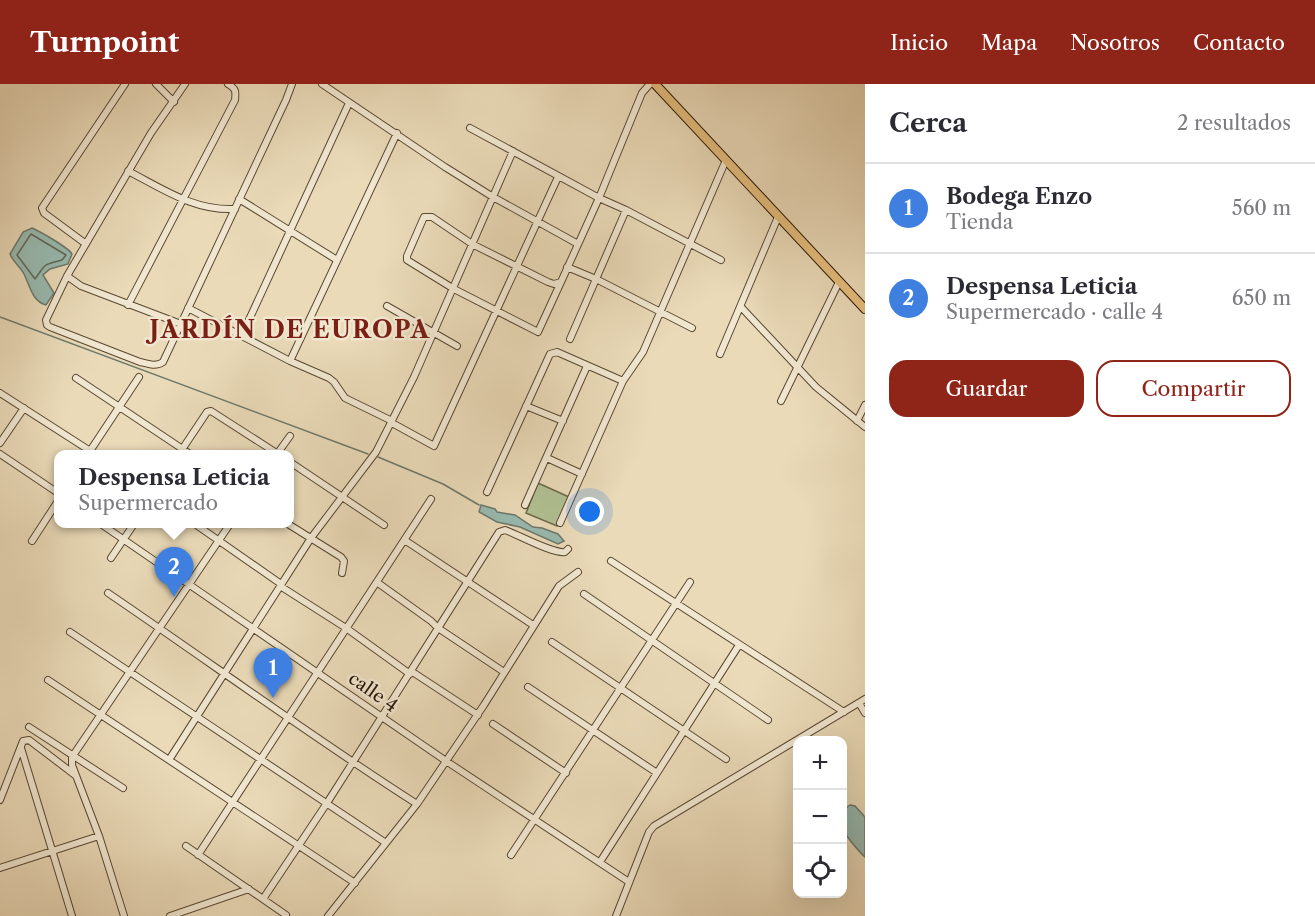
<!DOCTYPE html>
<html lang="es">
<head>
<meta charset="utf-8">
<style>
	:root { --surface:#fff; --page:#f2f2f3; --text:#2b2b33; --muted:#7c7c81; --line:#e1e1e2; --accent:#8f2418 }
	body { margin:0; font-family:"Libre Caslon Text",serif; background:var(--page); color:var(--text) }
	.controls { position:absolute; right:18px; bottom:18px; display:grid; overflow:hidden; border-radius:12px; box-shadow:0 6px 24px #0002 }
	.controls button { width:54px; height:54px; display:grid; place-items:center; padding:0; border:0; border-bottom:2px solid var(--line); background:var(--surface); color:var(--text); font:30px sans-serif }
	.you { position:absolute; left:590px; top:428px; width:21px; height:21px; margin:-15px; border:4px solid #fff; border-radius:50%; background:#1a73e8; box-shadow:0 0 0 9px #1a73e833 }
	.badge { display:grid; place-items:center; width:39px; height:39px; border-radius:50%; background:var(--accent); color:#fff; font-size:20px; font-weight:700 }
	.pin { position:absolute; translate:-50% -50px; filter:drop-shadow(0 2px 3px #0008) }
	.pin::after { content:''; position:absolute; top:32px; width:21px; height:18px; background:inherit; clip-path:polygon(0 0,100% 0,50% 100%) }
	.popup { position:absolute; left:54px; top:366px; width:240px; height:78px; box-sizing:border-box; display:grid; place-content:center; border-radius:12px; background:var(--surface); filter:drop-shadow(0 2px 4px #0005); font-size:20px; white-space:nowrap; color:var(--muted) }
	.popup b { font-size:22px; color:var(--text) }
	.popup::after { content:''; position:absolute; left:50%; top:100%; margin-left:-12px; border:12px solid transparent; border-top-color:var(--surface) }
	.list { margin:0; padding:0; list-style:none }
	h2 { display:flex; justify-content:space-between; align-items:center; height:78px; margin:0; padding:0 24px; font-size:26px }
	h2 small { font-size:20px; font-weight:400; color:var(--muted) }
	.list li { display:grid; grid-template-columns:39px 1fr auto; gap:18px; align-items:center; box-sizing:border-box; height:90px; padding:0 24px; border-top:2px solid var(--line) }
	.list b { display:block; font-size:22px; white-space:nowrap }
	.list p { margin:0; font-size:20px; white-space:nowrap; color:var(--muted) }
	.list em { font-size:20px; font-style:normal; color:var(--muted) }
	.actions { display:flex; gap:12px; padding:18px 24px }
	.actions a { flex:1; padding:14px 0; border:2px solid var(--accent); border-radius:18px; text-align:center; font-size:21px; color:var(--accent) }
	.actions .main { background:var(--accent); color:#fff }
	.icon { flex:none; width:33px; height:33px; fill:none; stroke:currentColor; stroke-width:2; stroke-linecap:round; stroke-linejoin:round }
	.map { position:relative; flex:none; width:865px; height:832px; overflow:hidden }
	header { display:flex; align-items:center; gap:36px; box-sizing:border-box; height:84px; padding:0 30px; background:var(--accent); color:#fff }
	header strong { font-size:28px }
	nav { display:flex; gap:33px; margin-inline-start:auto; font-size:21px }
	main { display:flex }
	aside { flex:1; background:var(--surface) }
	.map>svg:first-child { display:block }
</style>
</head>
<body>
<header>
<strong>Turnpoint</strong>
<nav><a>Inicio</a><a>Mapa</a><a>Nosotros</a><a>Contacto</a></nav>
</header>
<main>
<div class="map">
<svg width="865" height="832" viewBox="0 0 865 832">
	<rect width="100%" height="100%" fill="#eadab8"/>
	<filter id="stains"><feTurbulence type="fractalNoise" baseFrequency=".00333" numOctaves="4"/><feColorMatrix values="0 0 0 0 .2 0 0 0 0 .09 0 0 0 0 .02 0 0 0 .5 -.17"/></filter>
	<radialGradient id="worn" r=".72"><stop offset=".6" stop-color="#630" stop-opacity="0"/><stop offset="1" stop-color="#630" stop-opacity=".3"/></radialGradient>
	<path fill="#b1c193" stroke="#6d6c4c" stroke-width="1.5" d="M538,399L569,413L557,442L526,429Z"/>
	<path fill="#98bab0" stroke="#6c796c" stroke-width="1.5" d="M32,144C41,148 69,164 72,170L68,180L50,185L43,191L54,209L46,221C32,217 30,202 24,190C20,182 13,178 10,170L23,148Z
		M481,421L495,425L497,428L515,431L533,443L542,444L558,450L564,457L558,460L520,443L497,438L479,428Z
		M850,721L855,722L865,733V773C860,769 846,752 843,746C841,741 842,732 843,726Z"/>
	<g fill="none" stroke-linecap="round" stroke-linejoin="round">
		<path stroke="#60685a" stroke-width="1.5" d="M31,150L66,171L62,176C42,181 46,180 35,195L17,171Z"/>
		<path stroke="#6c796c" stroke-width="1.5" d="M0,233L368,370
			M378,373L443,400L479,421"/>
		<g stroke="#594832" stroke-width="8">
			<path id="minor" d="M156,0L174,18
				M185,0L151,49L67,192L46,236L47,241L50,243L140,278C148,280 156,283 163,278L286,16L292,0
				M322,0L445,83L493,113L578,160
				M470,44L599,114L626,126L721,176
				M128,87C163,105 194,127 235,125
				M239,115L337,176
				M86,160L44,129L42,124L125,0
				M567,183L596,195L692,244
				M67,192L81,202L181,240
				M561,198L538,248L454,205L407,176V172L424,133H432L472,160L548,198L554,200L561,198L599,114L642,9L650,0
				M128,221L235,16C236,7 236,5 228,0
				M387,222L457,262
				M741,223L816,303L865,343
				M188,224L290,277L397,49
				M242,251L349,19
				M570,255L626,126
				M720,270L778,133
				M290,277L329,294L334,298L345,314L392,337
				M76,294L190,370
				M0,309L95,370
				M781,317L839,198
				M526,322L563,337
				M857,337L865,321
				M392,339L434,362L558,93
				M0,359L24,324
				M0,370L58,409
				M88,370L139,293
				M179,370L207,328L211,327L278,370
				M277,370L290,352
				M547,374L582,390
				M290,378L384,441
				M487,408L550,270L557,268L623,297
				M525,421L587,282
				M560,439L623,297L643,268L726,76
				M101,440L446,677L629,798
				M195,440L281,500
				M288,440L341,473L344,477L342,489
				M32,457L58,417
				M406,457L533,541
				M111,474L134,440
				M611,477L844,628
				M378,499L431,537L438,544L504,588
				M280,502L346,544L410,590
				M108,509C211,579 312,653 417,720
				M584,510L768,636
				M70,548L386,759
				M552,558L726,675
				M411,587L478,631
				M48,596L355,799
				M528,603L657,689
				M859,619L865,629
				M493,640L566,689
				M29,643L123,704
				M21,664L72,832
				M169,676L311,454L376,368L414,293L513,67
				M0,716L23,657L29,656L75,691
				M186,762L286,831
				M198,771L431,415
				M511,771L690,498
				M600,778L739,561
				M0,784L99,752
				M263,815L327,719L499,448L505,446C519,451 553,470 565,468L568,465
				M124,832L99,752L72,681V673L230,440
				M170,832L249,805
				M328,832L417,720L484,621L559,502L578,488
				M616,832L649,748L654,742L865,615"/>
		</g>
		<g stroke="#291705" stroke-width="10">
			<path id="highway" d="M655,0L865,225"/>
		</g>
		<use href="#minor" stroke="#f1e7d1" stroke-width="6"/>
		<use href="#highway" stroke="#e5bd7c" stroke-width="8"/>
	</g>
	<g text-anchor="middle" dominant-baseline="central" stroke-width="5" stroke-linejoin="round" paint-order="stroke">
		<g font-size="18" fill="#291705" stroke="#f1e7d1">
			<text transform="translate(373 608) rotate(35)">calle 4</text>
		</g>
		<g font-size="24" font-weight="bold" letter-spacing="1.5" fill="#7a1f14" stroke="#f1e7d1">
			<text x="290" y="245">JARDÍN DE EUROPA</text>
		</g>
	</g>
	<rect width="100%" height="100%" filter="url(#stains)"/>
	<rect width="100%" height="100%" fill="url(#worn)"/>
</svg>
<div class="controls">
<button>+</button>
<button>−</button>
<button><svg class="icon" aria-label="locate" viewBox="0 0 24 24"><circle cx="12" cy="12" r="6"/><path d="M12 2v4M12 18v4M2 12h4M18 12h4"/></svg></button>
</div>
<div class="you"></div>
<div class="pin badge" style="left:273px;top:614px;background:#3f7fe0">1</div>
<div class="pin badge" style="left:174px;top:513px;background:#3f7fe0">2</div>
<div class="popup"><b>Despensa Leticia</b>Supermercado</div>
</div>
<aside>
<h2>Cerca<small>2 resultados</small></h2>
<ul class="list">
<li><span class="badge" style="background:#3f7fe0">1</span><div><b>Bodega Enzo</b><p>Tienda</p></div><em>560 m</em></li>
<li><span class="badge" style="background:#3f7fe0">2</span><div><b>Despensa Leticia</b><p>Supermercado · calle 4</p></div><em>650 m</em></li>
</ul>
<div class="actions"><a class="main">Guardar</a><a>Compartir</a></div>
</aside>
</main>
</body>
</html>
